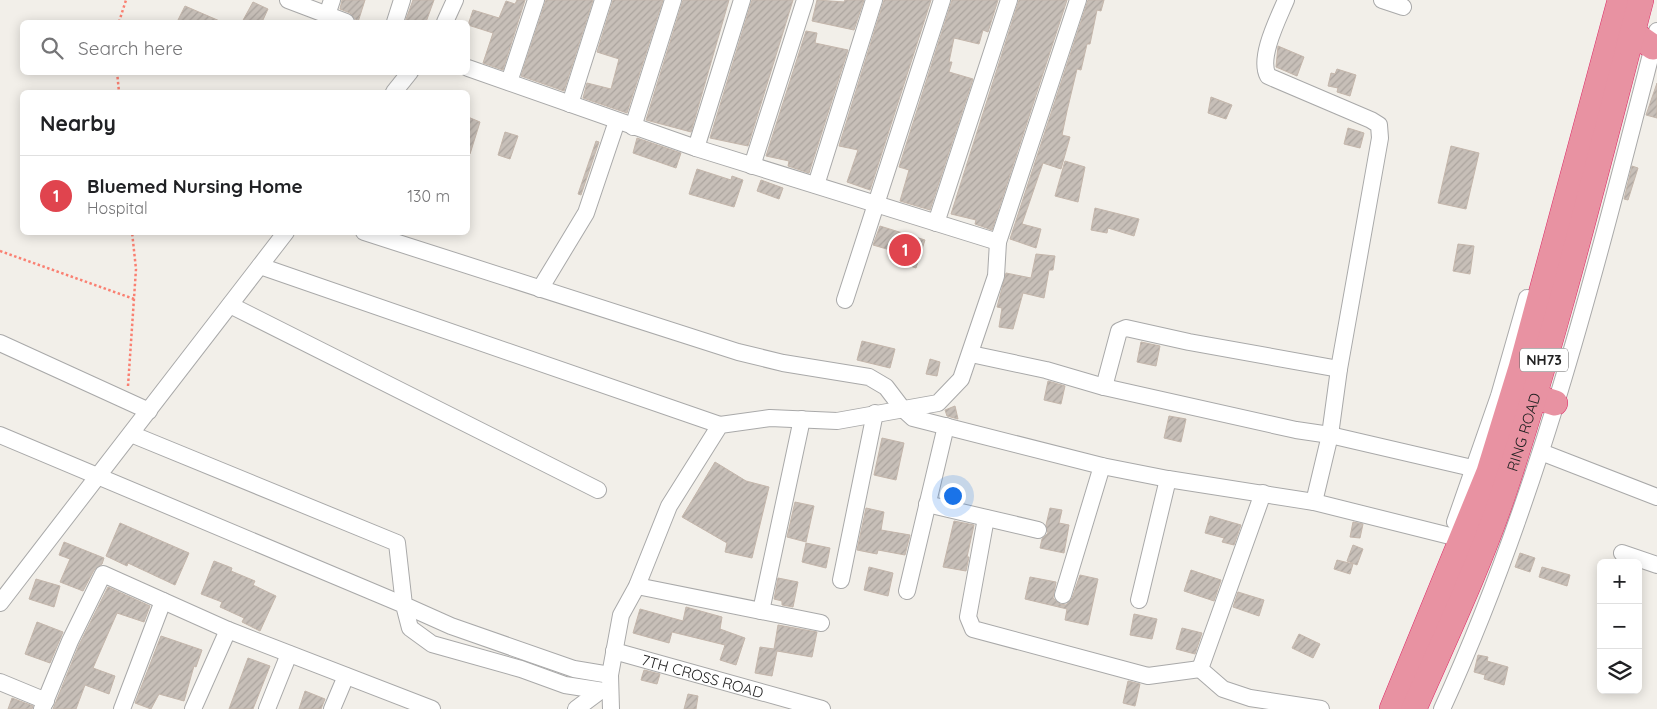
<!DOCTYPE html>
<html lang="en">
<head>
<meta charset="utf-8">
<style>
	:root { --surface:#fff; --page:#f6f6f6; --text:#202124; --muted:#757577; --line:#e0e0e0; --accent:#d40000 }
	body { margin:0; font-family:Quicksand,sans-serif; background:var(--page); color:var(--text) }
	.controls { position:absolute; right:15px; bottom:15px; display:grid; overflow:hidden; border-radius:8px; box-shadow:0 2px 12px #0003 }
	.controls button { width:45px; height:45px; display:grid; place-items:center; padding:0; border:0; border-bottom:1px solid var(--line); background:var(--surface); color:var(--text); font:25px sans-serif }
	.you { position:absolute; left:952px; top:495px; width:18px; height:18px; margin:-12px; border:4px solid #fff; border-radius:50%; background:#1a73e8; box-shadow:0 0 0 8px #1a73e833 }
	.badge { display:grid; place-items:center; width:32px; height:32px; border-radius:50%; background:var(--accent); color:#fff; font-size:16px; font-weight:700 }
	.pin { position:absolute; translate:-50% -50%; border:2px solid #fff; box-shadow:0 1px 5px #0006 }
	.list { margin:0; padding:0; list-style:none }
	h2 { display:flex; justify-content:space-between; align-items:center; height:65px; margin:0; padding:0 20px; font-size:21px }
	h2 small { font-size:16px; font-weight:400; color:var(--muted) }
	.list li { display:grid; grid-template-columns:32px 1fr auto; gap:15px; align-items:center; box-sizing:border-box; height:80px; padding:0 20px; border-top:1px solid var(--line) }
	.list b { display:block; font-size:19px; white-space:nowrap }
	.list p { margin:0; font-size:16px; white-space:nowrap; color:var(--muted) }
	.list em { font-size:16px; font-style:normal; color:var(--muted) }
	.icon { flex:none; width:28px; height:28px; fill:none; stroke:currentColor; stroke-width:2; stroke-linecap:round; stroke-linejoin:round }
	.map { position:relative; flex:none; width:1657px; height:709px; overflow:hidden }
	.search { position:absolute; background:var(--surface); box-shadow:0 2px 12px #0003; left:20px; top:20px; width:450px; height:55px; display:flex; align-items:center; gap:12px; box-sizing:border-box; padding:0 18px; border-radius:8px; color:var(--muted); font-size:19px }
	.panel { position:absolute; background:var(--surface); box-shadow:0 2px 12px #0003; left:20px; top:90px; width:450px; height:145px; border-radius:8px }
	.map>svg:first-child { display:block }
</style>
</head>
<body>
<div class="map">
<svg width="1657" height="709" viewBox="0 0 1657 709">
	<defs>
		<pattern id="building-hatch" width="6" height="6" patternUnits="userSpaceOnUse" patternTransform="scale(1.25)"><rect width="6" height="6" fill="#c7bfb8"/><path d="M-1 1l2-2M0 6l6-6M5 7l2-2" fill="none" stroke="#aba49e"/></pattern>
	</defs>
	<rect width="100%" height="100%" fill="#f2efe9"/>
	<path fill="url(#building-hatch)" stroke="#c4b6ab" d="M342,0H365L358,22L350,13L340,9Z
		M413,0H434L426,22H405Z
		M517,0H525L503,70L483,63L493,33L468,25L473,10L499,18L506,1L515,4Z
		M546,0H593L564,91L521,76Z
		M613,0H663L627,113L583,98L587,83L611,89L619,59L597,52Z
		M683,0H729L691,132L646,120Z
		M752,0H793L748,146L710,138Z
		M817,0L844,2L845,0H864L854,30L812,21Z
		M884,0H931L870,190L847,182L858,150L839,146Z
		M952,0H998L988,32L983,30L979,44L954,38L949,62H952L949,72L973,79L930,210L900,201L909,170L899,167Z
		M1019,0H1067L992,230L975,224L976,220L951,214Z
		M1088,0H1104L1101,11L1097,10L1090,44H1087L1081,70L1077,69L1067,111L1062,135L1070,137L1061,169L1043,163L1022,224L1041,229L1036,248L1010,239Z
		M253,2L268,9L262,22H242Z
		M185,6L222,22H177Z
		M806,31L817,33L815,43L848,50L809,173L788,166L789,161L766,156Z
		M1278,46L1304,57L1297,76L1276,67Z
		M1337,69L1356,75L1350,96L1337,92L1338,88L1328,86L1331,73L1335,74Z
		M1657,83V118L1646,115Z
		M1211,97L1232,105L1226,119L1208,113Z
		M468,117L480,122L470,154L468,153Z
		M1348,128L1364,133L1360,148L1344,144Z
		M505,132L518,136L510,159L498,155Z
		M637,138L681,153L676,168L633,153Z
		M596,141L599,142L581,195L578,194Z
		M1451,146L1479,153L1466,209L1438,203Z
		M1065,161L1085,167L1078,202L1055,196Z
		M1632,166L1638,168L1628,200L1624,199Z
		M697,169L731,180L732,176L743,180L734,207L689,194Z
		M761,180L783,188L779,199L757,191Z
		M1095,208L1139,219L1134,236L1108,228L1107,233L1091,230Z
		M880,226L925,240L916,268L895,261L897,252L873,245Z
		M1458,244L1474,246L1470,274L1453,271Z
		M1036,254L1055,256L1053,270H1049L1044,298L1023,293L1013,329L999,327L1002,308L997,307L1006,273L1031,278Z
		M862,341L895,349L890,368L857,360Z
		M1141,342L1160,346L1156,366L1137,362Z
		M930,359L940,362L937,376L926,374Z
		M1048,381L1065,386L1061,404L1044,400Z
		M955,406L958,419L947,416L945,410Z
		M1169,416L1186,419L1181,442L1164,438Z
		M882,438L904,443L896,480L874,475Z
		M715,462L746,481L769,487L752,558L725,552L727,543L682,517Z
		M795,502L814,506L806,542L787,537Z
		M866,508L884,512L881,530L910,535L905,555L878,550L877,554L857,550Z
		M1050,508L1062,510L1059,523L1069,525L1064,553L1040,548L1042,539L1048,533L1046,525Z
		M1210,516L1241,525L1234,545L1222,542L1224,538L1205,533Z
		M954,521L974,525L967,557H969L966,571L943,567Z
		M1353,522L1363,524L1360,538L1350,537Z
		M120,523L189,553L175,585L128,563L127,566L106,556Z
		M64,542L104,558L102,564L94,570L83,591L60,582L70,559L59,555Z
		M806,543L830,548L826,568L802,562Z
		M1353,545L1363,549L1357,565L1347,561Z
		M1520,553L1535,558L1530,572L1515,567Z
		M1337,560L1353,564L1350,574L1334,569Z
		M214,561L232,568L231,571L255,581L253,585L276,596L260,631L242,622L244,618L220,607L222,602L201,594Z
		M869,567L893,573L888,596L864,590Z
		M1542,567L1570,575L1567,586L1539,577Z
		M1191,570L1221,580L1214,601L1184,591Z
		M1080,575L1098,579L1088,625L1065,620L1067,609L1025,599L1030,577L1056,582L1053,598L1060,604L1066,605L1072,598Z
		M778,578L798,582L793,607L782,605V601L774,599Z
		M36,579L60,586L54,607L29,599Z
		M108,587L150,606L144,622L117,613L93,668L115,676L109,694L85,685L76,709H53L79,645Z
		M1238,592L1264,600L1259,616L1233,607Z
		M686,607L722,617L720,629L745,638L736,665L720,660L725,645L672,632L669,643L633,633L640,609L683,621Z
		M1134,614L1157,619L1152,639L1130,635Z
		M37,622L63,632L50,663L25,654Z
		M778,625L817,632L812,657L777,651L772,676L755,673L760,647L774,649Z
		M1182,628L1202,633L1195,654L1176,649Z
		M1299,634L1320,644L1313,658L1292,648Z
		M161,636L202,650L196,667L194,666L184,701L159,694L151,709L135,703Z
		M1478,655L1488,657L1487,661L1508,667L1504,685L1484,679L1485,675L1474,672Z
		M248,658L270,666L253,709H229Z
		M644,670L660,674L657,684L641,680Z
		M1128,681L1140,684L1135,706L1123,703Z
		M305,691L325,699L321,709H299Z
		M688,694L698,696L696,709H684Z
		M12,698L33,706L32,709H8Z"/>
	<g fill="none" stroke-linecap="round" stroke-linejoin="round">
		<g stroke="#a9a9a9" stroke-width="18">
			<g id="minor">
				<path d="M288,0L346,22"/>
				<path d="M1286,0C1278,19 1258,58 1268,76L1371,120L1379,125L1380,138L1339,369"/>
				<path d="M1382,0L1403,7"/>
				<path d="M327,15L332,0"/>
				<path d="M395,22L402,0"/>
				<path d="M445,22L455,0"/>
				<path d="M468,68L696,148L998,242"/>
				<path d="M509,82L536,0"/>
				<path d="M394,92L410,72"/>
				<path d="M570,104L603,0"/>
				<path d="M633,127L673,0"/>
				<path d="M696,148L742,0"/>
				<path d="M752,166L805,0"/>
				<path d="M816,185L874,0"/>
				<path d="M936,223L1009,0"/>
				<path d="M364,232L738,352L783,363L869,377L886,387L902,408L913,418L1102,466L1168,479L1314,502L1450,536"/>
				<path d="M260,266L720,425"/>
				<path d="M540,289L586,213L617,121"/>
				<path d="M845,300L942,0"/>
				<path d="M230,305L598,490"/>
				<path d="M0,343L149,411"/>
				<path d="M971,354L1046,370L1104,387L1296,430L1330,435L1485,471"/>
				<path d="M1104,387L1119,331L1126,328L1189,342L1339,369L1330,435L1314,502"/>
				<path d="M131,434L397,543L404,605L451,626L574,669L610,675"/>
				<path d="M0,435L404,605L410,628L432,644L521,669L565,685L610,692"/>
				<path d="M1541,452L1657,497"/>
				<path d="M1263,493L1200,669L1223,689L1250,698L1321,709"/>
				<path d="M927,504L1038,530"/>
				<path d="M986,518L968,617L973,629L1148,676L1200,669"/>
				<path d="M1455,522L1499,396L1527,298"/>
				<path d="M1622,553L1657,565"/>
				<path d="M841,580L875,413"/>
				<path d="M637,586L821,623"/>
				<path d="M907,591L946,426"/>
				<path d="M1063,595L1102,466"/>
				<path d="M1139,600L1168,479"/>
				<path d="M0,603L286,232"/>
				<path d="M761,611L802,419"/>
				<path id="s1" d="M614,651L822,709"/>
				<path d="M0,682L46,701"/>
				<path d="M42,709L70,641L103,574L228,630L432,709"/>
				<path d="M122,709L163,601"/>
				<path d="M193,709L228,630"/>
				<path d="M267,709L289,654"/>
				<path d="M332,709L346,676"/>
				<path d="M576,709L600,691"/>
				<path d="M611,709L610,675L621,615L637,586L669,506L720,425L770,418L837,421L938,403L961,379L996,276L998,242L1078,0"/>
				<path d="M1442,709C1541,493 1598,260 1657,31"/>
			</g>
		</g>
		<g stroke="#dc2a67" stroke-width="26">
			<g id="highway">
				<path d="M1633,33L1653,47"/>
				<path d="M1533,396L1555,403"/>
				<path d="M1392,709L1489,472L1521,368L1620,0"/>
				<path id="s2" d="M1414,709C1446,636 1480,564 1505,489C1558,328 1598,163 1641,0"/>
			</g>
		</g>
		<path stroke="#fa8072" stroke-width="2.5" stroke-dasharray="2.5 2.5" stroke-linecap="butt" d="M119,22L126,0
			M117,72L119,92
			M0,251L134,299
			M128,386L136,269L132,232"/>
		<use href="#minor" stroke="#fff" stroke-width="16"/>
		<use href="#highway" stroke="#e892a2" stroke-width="25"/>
	</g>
	<g text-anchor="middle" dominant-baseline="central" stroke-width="5" stroke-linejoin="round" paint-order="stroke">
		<rect fill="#fff" stroke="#646464" stroke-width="1" x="1520" y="348.5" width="48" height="23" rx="4"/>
		<g font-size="14" font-weight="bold" fill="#222">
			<text x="1544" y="360">NH73</text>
		</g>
		<g font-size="15" fill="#222" stroke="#fff">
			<text stroke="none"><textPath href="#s2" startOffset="298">RING ROAD</textPath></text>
			<text stroke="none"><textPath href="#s1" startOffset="92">7TH CROSS ROAD</textPath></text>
		</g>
	</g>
</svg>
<div class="controls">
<button>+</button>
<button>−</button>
<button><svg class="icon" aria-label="layers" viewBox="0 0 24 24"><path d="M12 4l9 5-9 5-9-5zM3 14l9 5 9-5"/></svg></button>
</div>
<div class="you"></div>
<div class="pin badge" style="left:905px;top:250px;background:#e0444e">1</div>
<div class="search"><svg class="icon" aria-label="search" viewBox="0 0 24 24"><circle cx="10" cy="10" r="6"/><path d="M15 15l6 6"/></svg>Search here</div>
<section class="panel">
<h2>Nearby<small></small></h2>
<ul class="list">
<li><span class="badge" style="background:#e0444e">1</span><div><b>Bluemed Nursing Home</b><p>Hospital</p></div><em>130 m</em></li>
</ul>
</section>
</div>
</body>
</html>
